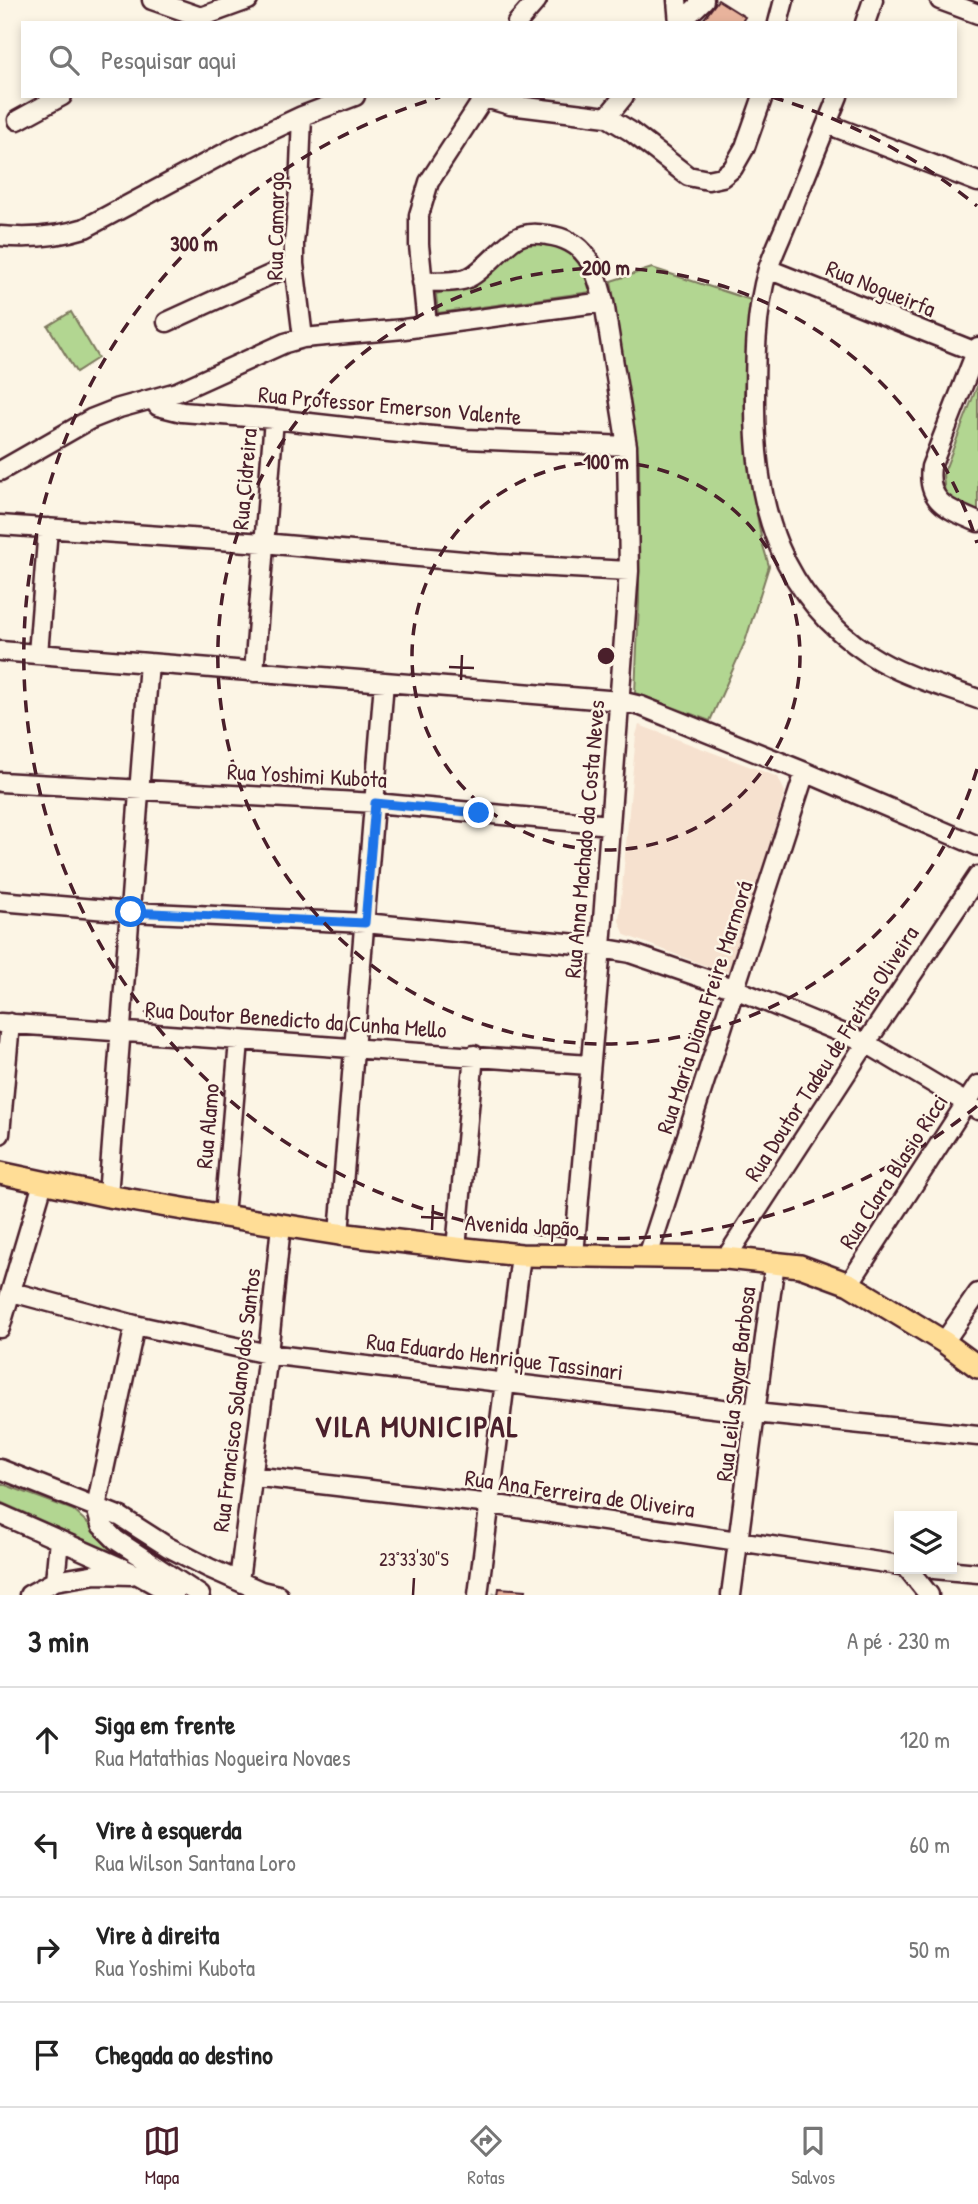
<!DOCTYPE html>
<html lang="pt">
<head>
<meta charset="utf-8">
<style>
	:root { --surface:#fff; --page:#f6f6f6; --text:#222; --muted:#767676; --line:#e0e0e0; --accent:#4a1f2b }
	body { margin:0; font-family:"Patrick Hand",sans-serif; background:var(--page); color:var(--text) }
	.controls { position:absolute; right:21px; bottom:21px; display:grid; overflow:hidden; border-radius:0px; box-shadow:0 4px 10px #0003 }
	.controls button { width:63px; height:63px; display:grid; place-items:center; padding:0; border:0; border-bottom:2px solid var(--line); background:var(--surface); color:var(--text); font:35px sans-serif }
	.stop { position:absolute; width:21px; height:21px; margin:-16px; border:5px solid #1a73e8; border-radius:50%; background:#fff }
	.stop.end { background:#1a73e8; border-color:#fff; box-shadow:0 2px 7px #0008 }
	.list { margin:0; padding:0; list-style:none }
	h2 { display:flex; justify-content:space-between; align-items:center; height:91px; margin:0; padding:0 28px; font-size:30px }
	h2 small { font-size:23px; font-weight:400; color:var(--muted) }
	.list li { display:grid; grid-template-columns:46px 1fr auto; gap:21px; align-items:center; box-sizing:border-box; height:105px; padding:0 28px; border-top:2px solid var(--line) }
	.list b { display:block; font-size:26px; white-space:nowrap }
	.list p { margin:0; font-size:23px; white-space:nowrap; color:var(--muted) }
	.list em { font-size:23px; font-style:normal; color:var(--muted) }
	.icon { flex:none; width:38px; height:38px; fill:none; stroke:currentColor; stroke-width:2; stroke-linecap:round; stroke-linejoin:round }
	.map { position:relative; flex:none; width:978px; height:1595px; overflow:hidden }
	.search { position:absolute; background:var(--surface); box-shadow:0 4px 10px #0003; left:21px; right:21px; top:21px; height:77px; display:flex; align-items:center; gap:18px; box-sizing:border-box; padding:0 24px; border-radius:0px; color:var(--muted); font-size:26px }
	.sheet { height:511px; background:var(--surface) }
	nav { display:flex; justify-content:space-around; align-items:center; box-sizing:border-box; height:98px; border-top:2px solid var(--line); background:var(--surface); font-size:19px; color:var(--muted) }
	nav a { display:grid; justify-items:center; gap:4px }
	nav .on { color:var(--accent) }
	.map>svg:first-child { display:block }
</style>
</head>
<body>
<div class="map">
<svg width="978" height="1595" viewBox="0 0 978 1595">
	<defs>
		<filter id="shadow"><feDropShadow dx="-5.5" dy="5.5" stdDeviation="0" flood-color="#0004"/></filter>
	</defs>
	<rect width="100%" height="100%" fill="#fcf5e5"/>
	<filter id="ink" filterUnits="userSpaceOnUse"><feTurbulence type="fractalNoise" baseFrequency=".0143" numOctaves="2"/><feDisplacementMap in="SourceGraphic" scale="14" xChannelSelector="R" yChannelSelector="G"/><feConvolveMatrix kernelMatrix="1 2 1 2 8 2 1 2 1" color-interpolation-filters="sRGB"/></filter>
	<g filter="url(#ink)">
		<path fill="#f6e1cf" d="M639,725L778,777L785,792L736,960L729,971L722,972L625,935L619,921L636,735Z"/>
		<path fill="#b2d691" stroke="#7e7a5e" stroke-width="2" d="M548,239L585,257L591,292L438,313L436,294L473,283L512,245Z
			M652,268L751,300L744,393L747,442L749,471L762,542L769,566L745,642L710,721L635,693L639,602V462L611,281Z
			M71,312L98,358L76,372L48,326Z
			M978,384V511L952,501L945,494L943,475Z
			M0,1483L73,1510L128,1559L0,1502Z"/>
		<path fill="#e8b39c" stroke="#4a1f2b" stroke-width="2" filter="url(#shadow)" d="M718,0L745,17L741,23H701Z
			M499,1588L526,1590L525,1595H498Z"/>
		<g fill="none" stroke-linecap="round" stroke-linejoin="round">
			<g stroke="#4a1f2b" stroke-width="23">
				<path id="minor" d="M152,0L201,17
					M677,0L679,23
					M940,0L978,14
					M193,23L201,17L248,0
					M517,23L537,0
					M680,23L704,0
					M778,23L784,0
					M865,23L873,0
					M479,96L510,105L607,117L630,131L688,176L708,180L722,177L733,168L745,147L763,96
					M838,96C822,136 806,175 790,215C783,233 774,251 768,269C755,312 755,361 755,406C755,508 781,596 870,655C902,676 942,686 978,699
					M302,116L299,190L294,243V264L303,338
					M607,117L624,96
					M18,120L62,96
					M827,124L978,182
					M0,236C30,239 56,237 85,228L240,145L302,116L355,96
					M768,269L976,352
					M422,282C437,281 457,284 470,277C484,270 500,249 515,239C524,233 537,233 547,235C587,240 595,267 604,302L627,446L629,571L601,947L574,1255
					M167,322L294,264
					M427,325L419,245V215L429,182L483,99
					M978,347L931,467C926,503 950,510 978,522
					M153,399L158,406L182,412L274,419L389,432L466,439L627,446
					M0,471L91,419L119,408L177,392L285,343L303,338L404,329L604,302
					M0,525L263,543L497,564L629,571
					M0,651L620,701L641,706L805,772L978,846
					M38,654L48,528
					M254,672L274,419
					M0,782L375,803L610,825
					M0,901L131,912L365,923L577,944L630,953L735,989L866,1043L978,1110
					M0,1023L589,1065
					M0,1134L10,1023
					M108,1196L149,663
					M224,1216L239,1041
					M339,1234L384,682
					M456,1248L474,1055
					M648,1256L805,772
					M726,1258L866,1043L978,876
					M849,1284L978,1085
					M12,1292L135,1325L268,1354L755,1413L978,1436
					M135,1325L96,1507L101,1525L116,1540L200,1595
					M0,1328L43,1183
					M944,1342L978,1293
					M0,1469L121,1517L168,1547L209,1568L261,1591L278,1595
					M252,1476L490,1504L899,1565
					M0,1514L138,1575L174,1595
					M908,1569L929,1595
					M934,1569L978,1573
					M55,1581L59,1540
					M239,1581L268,1354L281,1225
					M29,1595L55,1581L96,1574L131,1575
					M478,1595L521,1255
					M731,1595L775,1262"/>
			</g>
			<g stroke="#4a1f2b" stroke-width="26">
				<path id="major" d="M0,1173L108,1196L224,1216L339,1234L456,1248L521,1255L726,1258L800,1266L849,1284L944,1342L978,1367"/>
			</g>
			<use href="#minor" stroke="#fcf5e5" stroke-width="18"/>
			<use href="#major" stroke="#ffdd96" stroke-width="21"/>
		</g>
	</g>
	<g fill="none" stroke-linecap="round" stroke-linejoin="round" filter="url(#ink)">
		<path stroke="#1a73e8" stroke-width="9" d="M131,912L365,923L375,803L479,813"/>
	</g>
	<path fill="none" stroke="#4a1f2b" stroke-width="2.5" d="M449,667L474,668M461,680L462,655M421,1217L445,1218M432,1230L433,1205M413,1595L414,1578"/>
	<g fill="none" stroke="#4a1f2b" stroke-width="3.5" stroke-dasharray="12 9">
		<circle cx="606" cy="656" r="194"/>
		<path d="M977 769A388 388 0 1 1 977 543"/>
		<path d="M977 1106A583 583 0 1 1 440 97M772 97A583 583 0 0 1 977 206"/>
	</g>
	<g text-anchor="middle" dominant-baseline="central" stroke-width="5" stroke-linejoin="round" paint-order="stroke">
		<g font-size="23" fill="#4a1f2b" stroke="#fcf5e5">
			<text transform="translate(275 226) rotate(-89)">Rua Camargo</text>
			<text transform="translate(881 288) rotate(22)">Rua Nogueirfa</text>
			<text transform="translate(390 405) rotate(5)">Rua Professor Emerson Valente</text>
			<text transform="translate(244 479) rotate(-85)">Rua Cidreira</text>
			<text transform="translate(307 775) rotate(3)">Rua Yoshimi Kubota</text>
			<text transform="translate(584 839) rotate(-85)">Rua Anna Machado da Costa Neves</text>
			<text transform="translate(704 1007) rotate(-72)">Rua Maria Diana Freire Marmorá</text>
			<text transform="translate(296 1019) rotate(4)">Rua Doutor Benedicto da Cunha Mello</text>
			<text transform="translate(831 1053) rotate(-57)">Rua Doutor Tadeu de Freitas Oliveira</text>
			<text transform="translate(207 1126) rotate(-85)">Rua Alamo</text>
			<text transform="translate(893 1171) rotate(-57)">Rua Clara Blasio Ricci</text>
			<text transform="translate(522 1225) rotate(3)">Avenida Japão</text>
			<text transform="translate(495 1356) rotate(7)">Rua Eduardo Henrique Tassinari</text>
			<text transform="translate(735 1384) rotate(-83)">Rua Leila Sayar Barbosa</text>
			<text transform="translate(236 1400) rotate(-83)">Rua Francisco Solano dos Santos</text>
			<text transform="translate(580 1493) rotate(8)">Rua Ana Ferreira de Oliveira</text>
		</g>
		<g font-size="30" font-weight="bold" letter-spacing="2" fill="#4a1f2b" stroke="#fcf5e5">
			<text x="417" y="1426">VILA MUNICIPAL</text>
		</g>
	</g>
	<g font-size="18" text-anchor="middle" fill="#4a1f2b" stroke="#fcf5e5" stroke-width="5" stroke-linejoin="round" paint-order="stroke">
		<text x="414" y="1566">23°33'30"S</text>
	</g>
	<circle cx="606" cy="656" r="10" fill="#4a1f2b" stroke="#fcf5e5" stroke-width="3.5"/>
	<g font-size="21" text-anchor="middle" font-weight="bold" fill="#4a1f2b" stroke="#fcf5e5" stroke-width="5" stroke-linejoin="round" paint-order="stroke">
		<text x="194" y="251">300 m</text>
		<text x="606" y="275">200 m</text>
		<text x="606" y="469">100 m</text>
	</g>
</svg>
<div class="controls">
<button><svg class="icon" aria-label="layers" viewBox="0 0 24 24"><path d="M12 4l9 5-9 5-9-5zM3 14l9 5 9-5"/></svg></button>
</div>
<div class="stop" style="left:131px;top:912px"></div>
<div class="stop end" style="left:479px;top:813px"></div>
<div class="search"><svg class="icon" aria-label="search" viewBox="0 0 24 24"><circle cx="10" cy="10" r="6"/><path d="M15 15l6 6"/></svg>Pesquisar aqui</div>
</div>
<section class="sheet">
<h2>3 min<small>A pé · 230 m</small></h2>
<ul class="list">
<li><svg class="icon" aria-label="ahead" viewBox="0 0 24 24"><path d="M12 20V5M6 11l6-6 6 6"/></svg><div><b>Siga em frente</b><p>Rua Matathias Nogueira Novaes</p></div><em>120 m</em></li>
<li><svg class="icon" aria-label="left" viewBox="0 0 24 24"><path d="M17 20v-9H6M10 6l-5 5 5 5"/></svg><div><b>Vire à esquerda</b><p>Rua Wilson Santana Loro</p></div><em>60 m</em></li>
<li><svg class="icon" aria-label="right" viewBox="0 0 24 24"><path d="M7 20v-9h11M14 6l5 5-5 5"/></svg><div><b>Vire à direita</b><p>Rua Yoshimi Kubota</p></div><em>50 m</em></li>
<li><svg class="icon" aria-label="arrive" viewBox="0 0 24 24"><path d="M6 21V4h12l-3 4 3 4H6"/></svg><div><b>Chegada ao destino</b></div></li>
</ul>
</section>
<nav>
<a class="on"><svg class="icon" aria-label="map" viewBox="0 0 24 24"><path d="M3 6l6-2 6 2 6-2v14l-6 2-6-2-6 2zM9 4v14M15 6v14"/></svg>Mapa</a>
<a><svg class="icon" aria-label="directions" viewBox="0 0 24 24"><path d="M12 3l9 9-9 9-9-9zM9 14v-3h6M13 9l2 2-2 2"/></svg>Rotas</a>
<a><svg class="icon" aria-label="saved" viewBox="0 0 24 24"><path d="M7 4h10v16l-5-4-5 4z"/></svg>Salvos</a>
</nav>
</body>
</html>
